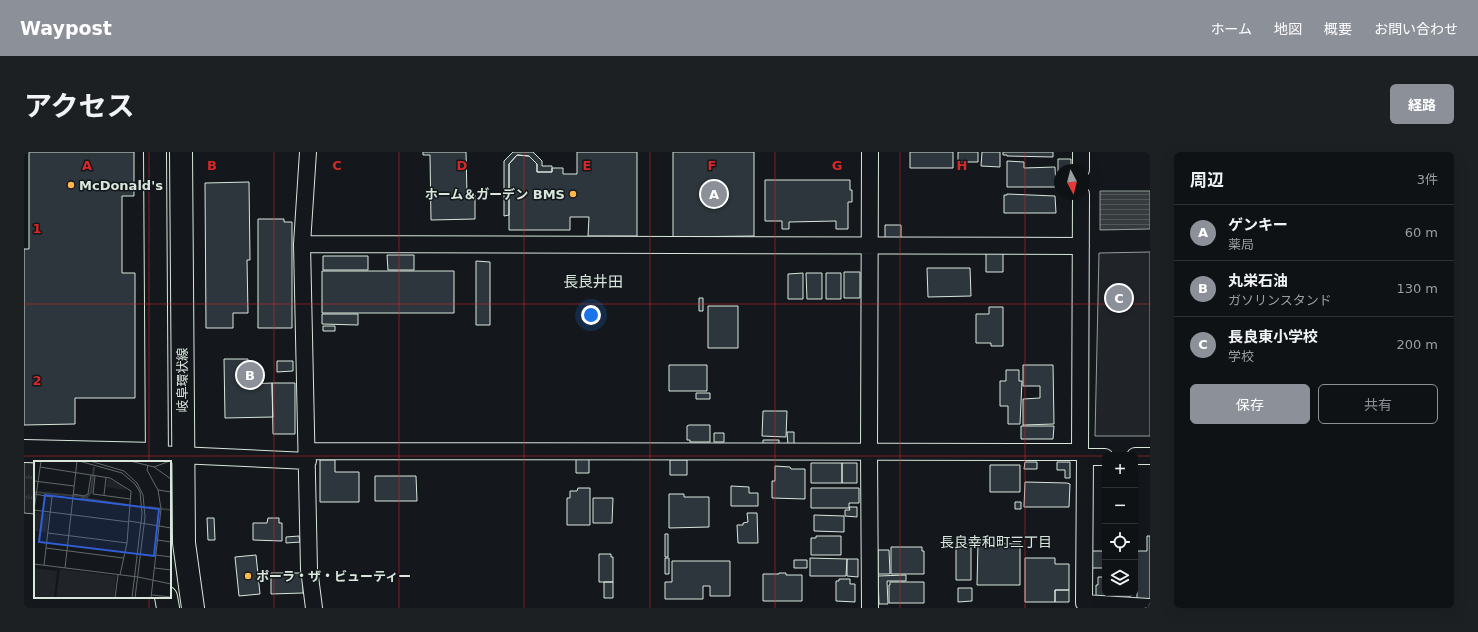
<!DOCTYPE html>
<html lang="ja">
<head>
<meta charset="utf-8">
<style>
	:root { --surface:#0f1215; --page:#1d2022; --text:#f1f3f6; --muted:#9b9ea0; --line:#2f3234; --accent:#8c9099 }
	body { margin:0; font-family:"DejaVu Sans","Noto Sans JP",sans-serif; background:var(--page); color:var(--text) }
	.controls { position:absolute; right:12px; bottom:12px; display:grid; overflow:hidden; border-radius:6px; box-shadow:0 4px 16px #0002 }
	.controls button { width:36px; height:36px; display:grid; place-items:center; padding:0; border:0; border-bottom:1px solid var(--line); background:var(--surface); color:var(--text); font:20px sans-serif }
	.compass { position:absolute; left:1030px; top:12px; width:36px; height:36px; border-radius:50%; background:var(--surface); box-shadow:0 4px 16px #0002; rotate:173deg }
	.you { position:absolute; left:567px; top:163px; width:14px; height:14px; margin:-10px; border:3px solid #fff; border-radius:50%; background:#1a73e8; box-shadow:0 0 0 6px #1a73e833 }
	.badge { display:grid; place-items:center; width:26px; height:26px; border-radius:50%; background:var(--accent); color:#fff; font-size:13px; font-weight:700 }
	.pin { position:absolute; translate:-50% -50%; border:2px solid #fff; box-shadow:0 1px 4px #0006 }
	.list { margin:0; padding:0; list-style:none }
	h2 { display:flex; justify-content:space-between; align-items:center; height:52px; margin:0; padding:0 16px; font-size:17px }
	h2 small { font-size:13px; font-weight:400; color:var(--muted) }
	.list li { display:grid; grid-template-columns:26px 1fr auto; gap:12px; align-items:center; box-sizing:border-box; height:56px; padding:0 16px; border-top:1px solid var(--line) }
	.list b { display:block; font-size:15px; white-space:nowrap }
	.list p { margin:0; font-size:13px; white-space:nowrap; color:var(--muted) }
	.list em { font-size:13px; font-style:normal; color:var(--muted) }
	.actions { display:flex; gap:8px; padding:12px 16px }
	.actions a { flex:1; padding:9px 0; border:1px solid var(--accent); border-radius:6px; text-align:center; font-size:14px; color:var(--accent) }
	.actions .main { background:var(--accent); color:#fff }
	.icon { flex:none; width:22px; height:22px; fill:none; stroke:currentColor; stroke-width:2; stroke-linecap:round; stroke-linejoin:round }
	.map { position:relative; flex:none; width:1126px; height:456px; overflow:hidden; border-radius:6px }
	header { display:flex; align-items:center; gap:24px; box-sizing:border-box; height:56px; padding:0 20px; background:var(--accent); color:#fff }
	header strong { font-size:19px }
	nav { display:flex; gap:22px; margin-inline-start:auto; font-size:14px }
	.intro { display:flex; align-items:center; justify-content:space-between; box-sizing:border-box; height:96px; padding:0 24px }
	h1 { margin:0; font-size:28px }
	.button { padding:10px 18px; border-radius:6px; background:var(--accent); color:#fff; font-size:14px; font-weight:700 }
	main { display:flex; gap:24px; padding:0 24px }
	aside { flex:1; background:var(--surface); border-radius:6px; box-shadow:0 4px 16px #0002 }
	.map>svg:first-child { display:block }
</style>
</head>
<body>
<header>
<strong>Waypost</strong>
<nav><a>ホーム</a><a>地図</a><a>概要</a><a>お問い合わせ</a></nav>
</header>
<div class="intro"><h1>アクセス</h1><a class="button">経路</a></div>
<main>
<div class="map">
<svg width="1126" height="456" viewBox="0 0 1126 456">
	<defs>
		<pattern id="grass-tufts" width="24" height="20" patternUnits="userSpaceOnUse"><rect width="24" height="20" fill="#202428"/><path d="M3 7l-1-3M5 7V3M7 7l1-3M15 17l-1-3M17 17v-4M19 17l1-3" fill="none" stroke="#404447"/></pattern>
		<pattern id="water-rules" width="6" height="5" patternUnits="userSpaceOnUse"><rect width="6" height="5" fill="#363b3e"/><path d="M0 2.5h6" fill="none" stroke="#525759"/></pattern>
	</defs>
	<rect width="100%" height="100%" fill="#14181c"/>
	<path fill="url(#grass-tufts)" stroke="#939e99" d="M0,310L11,311V362L0,361Z"/>
	<path fill="#202428" stroke="#939e99" d="M1126,100V284H1071L1075,101Z"/>
	<path fill="url(#water-rules)" stroke="#939e99" d="M1076,39H1126V77L1076,78Z"/>
	<path fill="#2c363c" stroke="#d8e6dc" d="M5,0H110V44H98V121H111V246H51V272L0,273V97H5Z
		M399,0H442L443,43H451V67L407,68L406,3H399Z
		M489,0H509L518,9V14H528V20H513V12L505,4L493,3L485,12V63L480,64V9Z
		M553,0H613V84H564L565,65H546V78H485V12L493,3L505,4L513,12V20H528V16H539V22H553Z
		M649,0H730V84L649,85Z
		M886,0H929V16H886Z
		M934,0H954V10H934Z
		M958,0H976V15L957,14Z
		M979,0H1029V5L983,4V3H979Z
		M1034,7H1047V18H1036V21H1034Z
		M983,9L1000,10V16L1031,15L1032,35H983Z
		M741,28H826V38H828V50H824V77H812V69L765,70V77H758V69H741Z
		M225,30L226,108H223L224,161H209V176H182L181,31Z
		M983,42L1031,44L1032,61H980V43H983Z
		M234,67H260V70H268V176H234Z
		M861,73H877V88H861Z
		M962,101H979V120H962Z
		M363,103H390V118H364Z
		M299,104H344V118H299Z
		M452,109L466,110V173H452Z
		M903,116H946L947,144L904,145Z
		M298,119H430V161H298Z
		M820,120H836V146H820Z
		M779,121V147H764V122Z
		M782,121H798V147H783Z
		M802,121H817V147H802Z
		M675,146H679V159H675Z
		M684,154H714V196H684Z
		M965,155H979V194H967V191H952V162H965Z
		M298,162H334V173L298,172Z
		M299,174H311V179H299Z
		M200,207H224L225,232L248,231L249,265L201,266Z
		M253,209H269V219L253,220Z
		M645,213H683V239H645Z
		M999,213H1029L1030,272L999,273V247L1016,246V234H999Z
		M982,218H995V229H998L996,272H984V254H976V229H982Z
		M248,231H271V282H249Z
		M672,241H686V247H672Z
		M739,259H763L762,285L738,284Z
		M665,273H686V290H666V288H663V274Z
		M997,274H1030L1029,287H997Z
		M763,280H770V293H764Z
		M690,281H700V290H690Z
		M739,288H755V294H739Z
		M565,304V321H552V305Z
		M296,308H311V320H335V350H296Z
		M646,308H663V323H646Z
		M1001,310H1013V317H1000Z
		M1033,310H1046V326H1041V318H1033Z
		M787,311H818V331H787Z
		M818,311H833V331H818Z
		M966,313H996V340H966Z
		M751,314L766,315L767,317H781V347L748,346V329H751Z
		M351,324H392L393,349H351Z
		M1001,330L1043,331L1046,332L1045,355H1000Z
		M707,334L725,335V341H734V354H707Z
		M554,336H566V373H543V346H546V339H553Z
		M787,336H835V351H825V356H787Z
		M645,342H660V345H685V375L645,376Z
		M569,346H589L588,371H569Z
		M991,350H997V357H991Z
		M825,355H833V365L821,364V358H826Z
		M723,361H733L734,391H714L713,373H719V371L724,370Z
		M790,363L820,364V380L790,379Z
		M183,366H190L191,388H184Z
		M244,366H255V371H258V389L229,388V371H243Z
		M641,382H644V405H641Z
		M275,384L276,390L262,391V385Z
		M792,384H817V403H787V386H792Z
		M1123,384H1126V447H1113V399H1123Z
		M954,391L996,392V433H953Z
		M932,392H947V428H932Z
		M867,395H898V399H900V422H867Z
		M1080,396H1081V416H1068V399H1080Z
		M854,398H865L866,422H854Z
		M575,402H587V405H589V430H575Z
		M232,403L236,442L215,444L211,405Z
		M641,406H645V422H641Z
		M786,406L823,407L822,424H786Z
		M1001,406H1031V412H1045V438H1031V450H1001Z
		M823,407H834V425L823,424Z
		M770,408H783V416H770Z
		M648,409H706V444H686V434H679V447H641V430H648Z
		M247,421H279V441L247,442Z
		M755,421H762V423H778V449H739V422H755Z
		M882,423V429H863L864,452H855L854,424Z
		M1074,425H1081V441H1107L1106,445H1072V433H1074Z
		M815,427H826V432H831V450L812,449V429H815Z
		M580,430H589V446H580Z
		M866,430H900V451H865V433H866Z
		M934,436H948V449L934,450Z
		M1031,438H1045V450H1031Z"/>
	<g fill="none" stroke-linecap="round" stroke-linejoin="round">
		<g stroke="#d8e6dc" stroke-width="18">
			<path id="street" d="M284,0L278,92L285,417L290,456
				M1057,0V18
				M1057,42L1056,300L1061,305L1060,451L1126,455
				M278,92L1057,94
				M283,299L1056,300
				M132,302L284,309
				M1111,304H1126
				M1061,305H1081
				M846,456L845,300L846,0"/>
		</g>
		<g stroke="#d8e6dc" stroke-width="24">
			<path id="secondary" d="M0,299L132,302"/>
		</g>
		<g stroke="#d8e6dc" stroke-width="24">
			<path id="primary" d="M131,0L133,310
				M157,0L160,391L169,456
				M142,445L144,456"/>
		</g>
		<use href="#street" stroke="#14181c" stroke-width="16"/>
		<use href="#secondary" stroke="#14181c" stroke-width="22"/>
		<use href="#primary" stroke="#14181c" stroke-width="22"/>
	</g>
	<path fill="none" stroke="#d62828" stroke-width="1" stroke-opacity="0.55" d="M125,0V310M250,0V456M375,0V456M500,0V456M626,0V456M751,0V456M876,0V456M1001,0V456M0,152H1126M0,304H1081M1111,304H1126M125,445V456"/>
	<g fill="#ffb74d" stroke="#14181c" stroke-width="1.5">
		<circle cx="47" cy="33" r="4"/>
		<circle cx="549" cy="42" r="4"/>
		<circle cx="224" cy="424" r="4"/>
	</g>
	<g text-anchor="middle" dominant-baseline="central" stroke-width="3" stroke-linejoin="round" paint-order="stroke">
		<g font-size="13" font-weight="bold" fill="#d8e6dc" stroke="#14181c" text-anchor="start">
			<text x="55" y="33">McDonald's</text>
			<text x="541" y="42" text-anchor="end">ホーム＆ガーデン BMS</text>
			<text x="232" y="424">ポーラ・ザ・ビューティー</text>
		</g>
		<g font-size="13" fill="#d8e6dc" stroke="#14181c">
			<text transform="translate(158 228) rotate(-90)">岐阜環状線</text>
		</g>
		<g font-size="14" fill="#d8e6dc" stroke="#14181c">
			<text x="972" y="390">長良幸和町三丁目</text>
		</g>
		<g font-size="15" fill="#d8e6dc" stroke="#14181c">
			<text x="569" y="130">長良井田</text>
		</g>
	</g>
	<g transform="translate(10 309)">
		<rect width="137" height="137" fill="#14181c"/>
		<path d="M74,18L88,24L92,29L72,26ZM0,51L15,53L12,71L0,70ZM0,107L23,110L20,137H0ZM26,108L82,115L80,137H22Z" fill="#202428"/>
		<path fill="none" stroke="#363b3e" stroke-width="2" d="M0,31L53,36L57,31L60,6M47,37L94,44M114,46L137,49"/>
		<path fill="none" stroke="#626a69" stroke-width="1" d="M45,0L88,12L101,23L106,31L108,53L98,137M56,0L90,10L103,22L109,34L111,56L101,137M96,0L120,6L137,18M114,4L113,9L124,29L127,48L117,137M6,6L76,17L97,30L93,82L86,114M120,6L136,0M61,15L59,33L96,38M0,20L40,25M124,29L137,31M0,33L18,36L10,104M39,33L50,35L54,33L57,14M70,34L72,17M0,49L7,0M0,49L16,51M16,51L95,61M95,60L137,67M14,72L93,82M124,79L137,81M12,87L89,97M122,94L137,96M0,103L104,116L137,123M31,107L43,0M121,107L137,109M118,134L137,136M81,137L84,114"/>
		<path fill="#305dd8" fill-opacity="0.15" stroke="#305dd8" stroke-width="2" d="M11,34L125,48L120,95L5,81Z"/>
		<rect width="137" height="137" fill="none" stroke="#d8e6dc" stroke-width="2"/>
	</g>
	<g font-size="13" text-anchor="middle" font-weight="bold" fill="#d62828" stroke="#14181c" stroke-width="3" stroke-linejoin="round" paint-order="stroke">
		<text x="63" y="18">A</text>
		<text x="188" y="18">B</text>
		<text x="313" y="18">C</text>
		<text x="438" y="18">D</text>
		<text x="563" y="18">E</text>
		<text x="688" y="18">F</text>
		<text x="813" y="18">G</text>
		<text x="938" y="18">H</text>
		<text x="13" y="81">1</text>
		<text x="13" y="233">2</text>
	</g>
</svg>
<div class="controls">
<button>+</button>
<button>−</button>
<button><svg class="icon" aria-label="locate" viewBox="0 0 24 24"><circle cx="12" cy="12" r="6"/><path d="M12 2v4M12 18v4M2 12h4M18 12h4"/></svg></button>
<button><svg class="icon" aria-label="layers" viewBox="0 0 24 24"><path d="M12 4l9 5-9 5-9-5zM3 14l9 5 9-5"/></svg></button>
</div>
<svg class="compass" viewBox="-18 -18 36 36"><path d="M0-13l5 13h-10z" fill="#e53935"/><path d="M0 13l5-13h-10z" fill="#9b9ea0"/></svg>
<div class="you"></div>
<div class="pin badge" style="left:690px;top:42px">A</div>
<div class="pin badge" style="left:226px;top:223px">B</div>
<div class="pin badge" style="left:1095px;top:146px">C</div>
</div>
<aside>
<h2>周辺<small>3件</small></h2>
<ul class="list">
<li><span class="badge">A</span><div><b>ゲンキー</b><p>薬局</p></div><em>60 m</em></li>
<li><span class="badge">B</span><div><b>丸栄石油</b><p>ガソリンスタンド</p></div><em>130 m</em></li>
<li><span class="badge">C</span><div><b>長良東小学校</b><p>学校</p></div><em>200 m</em></li>
</ul>
<div class="actions"><a class="main">保存</a><a>共有</a></div>
</aside>
</main>
</body>
</html>
